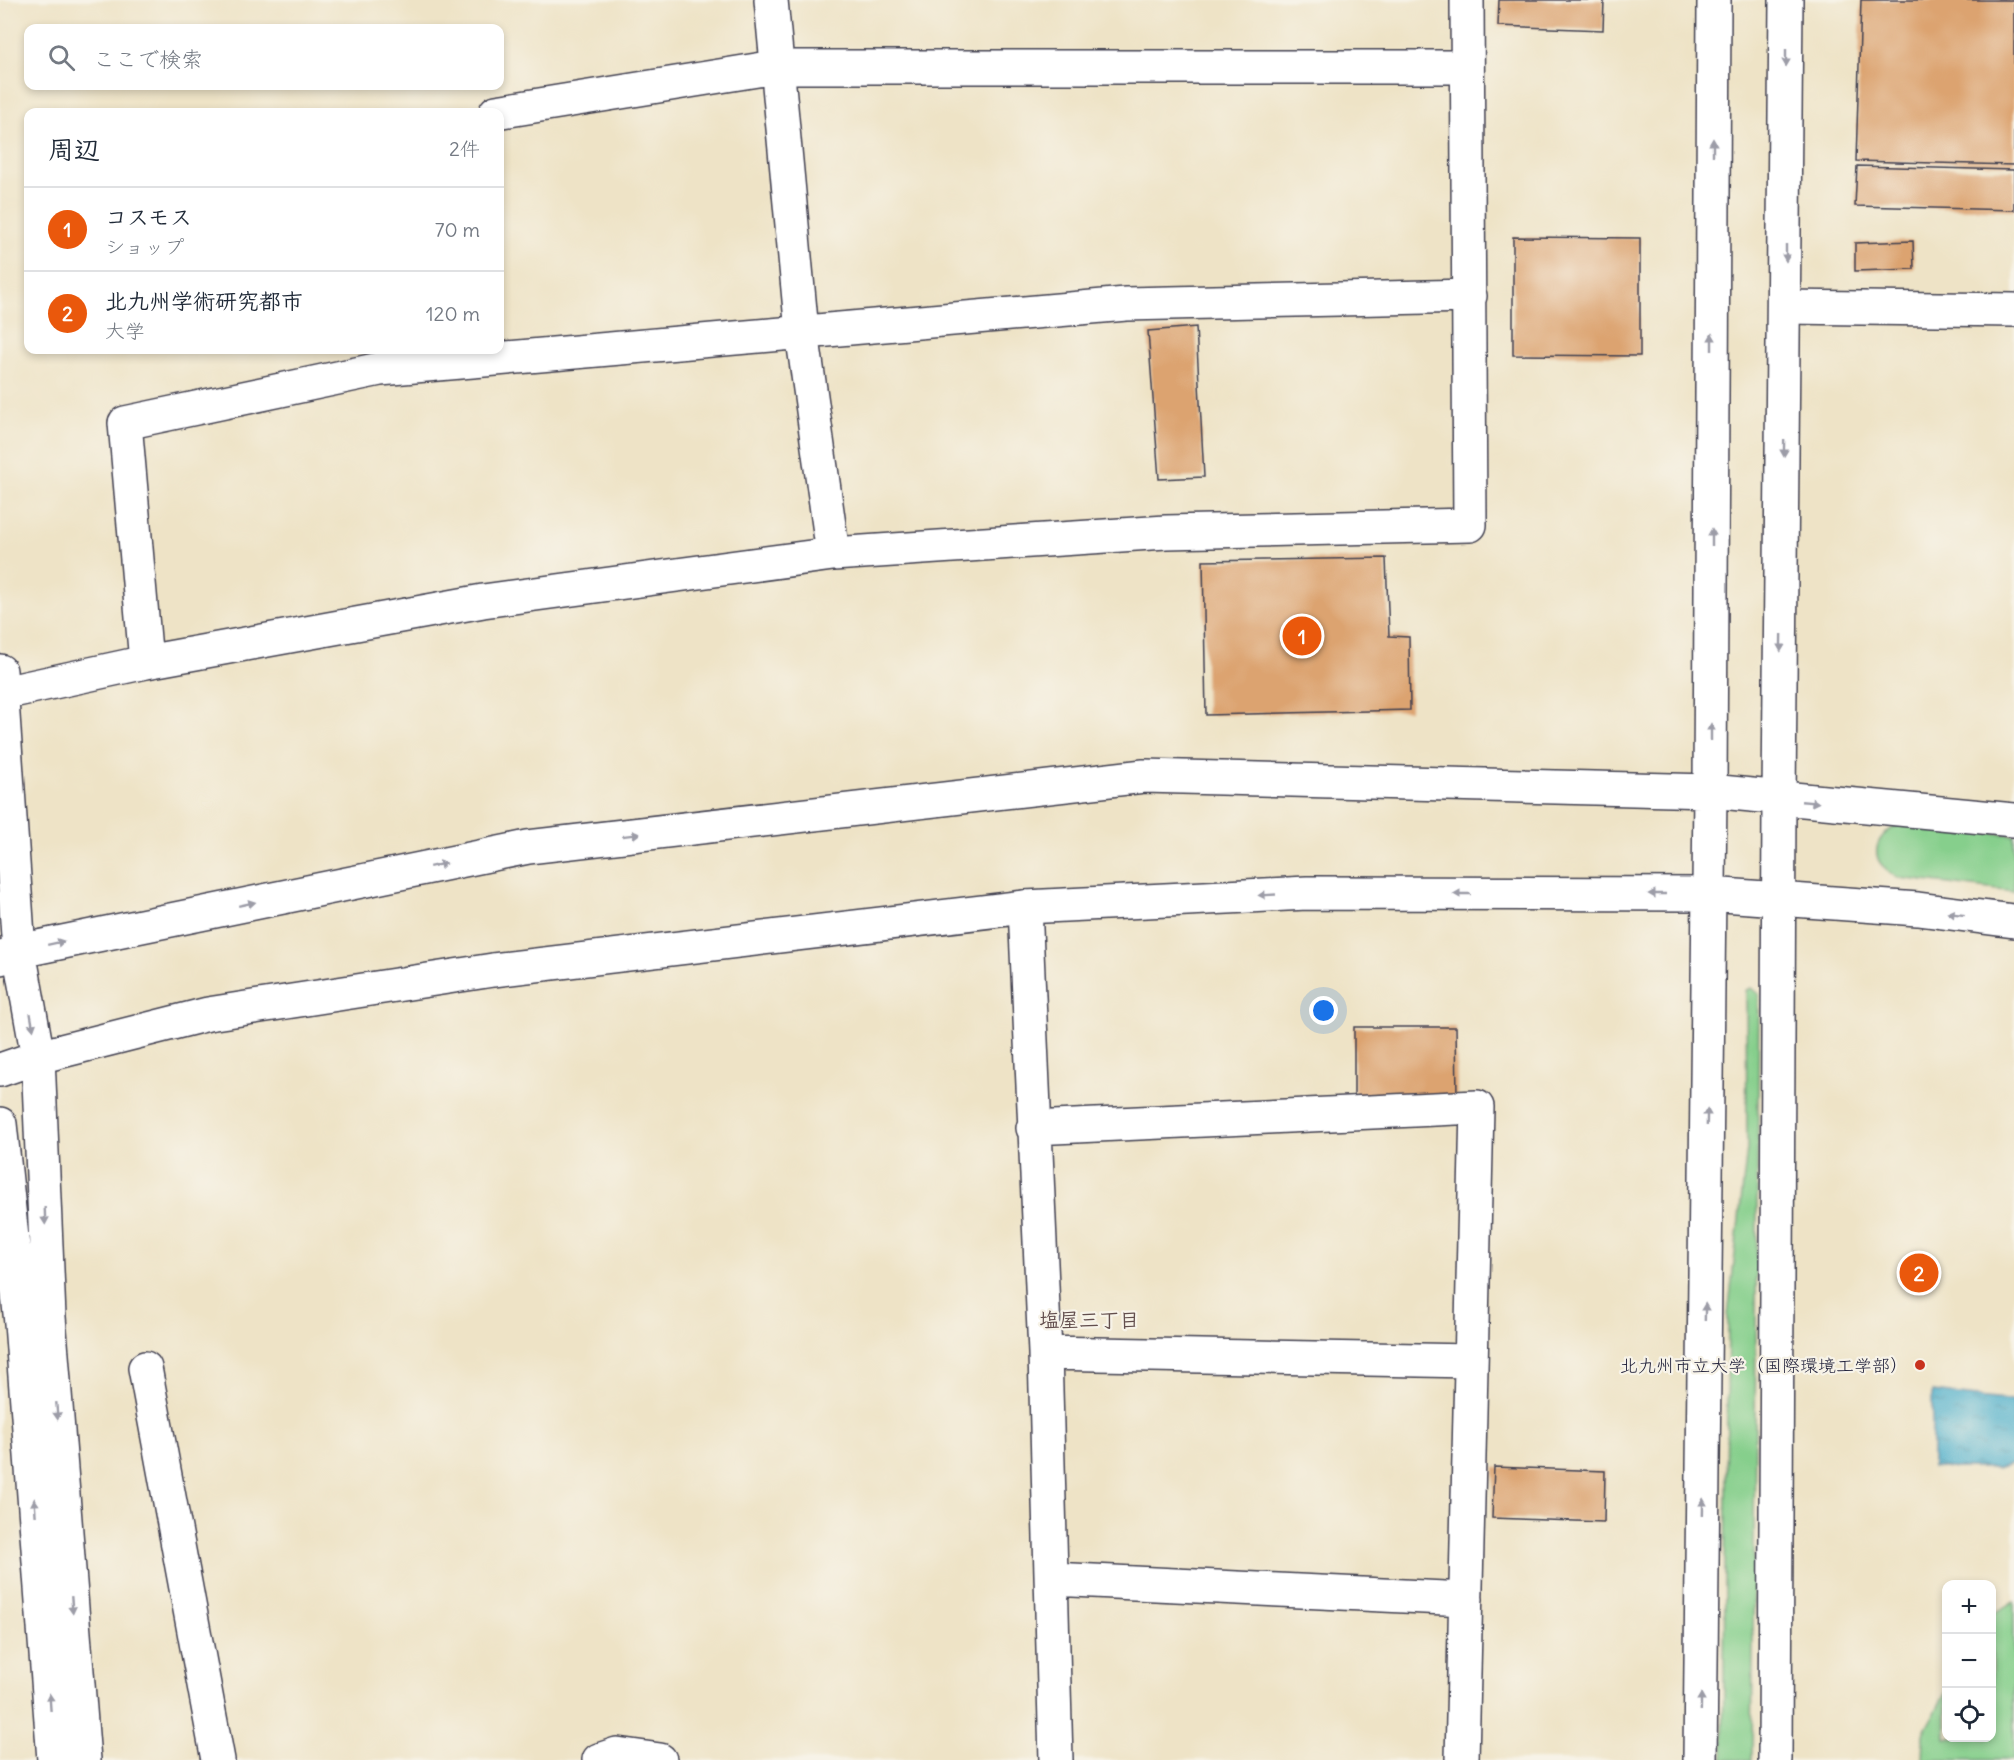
<!DOCTYPE html>
<html lang="ja">
<head>
<meta charset="utf-8">
<style>
	:root { --surface:#fff; --page:#f2f2f3; --text:#1f2937; --muted:#747a83; --line:#e0e1e3; --accent:#ea580c }
	body { margin:0; font-family:Delius,"Klee One",sans-serif; background:var(--page); color:var(--text) }
	.controls { position:absolute; right:18px; bottom:18px; display:grid; overflow:hidden; border-radius:12px; box-shadow:0 3px 9px #0003 }
	.controls button { width:54px; height:54px; display:grid; place-items:center; padding:0; border:0; border-bottom:2px solid var(--line); background:var(--surface); color:var(--text); font:30px sans-serif }
	.you { position:absolute; left:1324px; top:1011px; width:21px; height:21px; margin:-15px; border:4px solid #fff; border-radius:50%; background:#1a73e8; box-shadow:0 0 0 9px #1a73e833 }
	.badge { display:grid; place-items:center; width:39px; height:39px; border-radius:50%; background:var(--accent); color:#fff; font-size:20px; font-weight:700 }
	.pin { position:absolute; translate:-50% -50%; border:3px solid #fff; box-shadow:0 2px 6px #0006 }
	.list { margin:0; padding:0; list-style:none }
	h2 { display:flex; justify-content:space-between; align-items:center; height:78px; margin:0; padding:0 24px; font-size:26px }
	h2 small { font-size:20px; font-weight:400; color:var(--muted) }
	.list li { display:grid; grid-template-columns:39px 1fr auto; gap:18px; align-items:center; box-sizing:border-box; height:84px; padding:0 24px; border-top:2px solid var(--line) }
	.list b { display:block; font-size:22px; white-space:nowrap }
	.list p { margin:0; font-size:20px; white-space:nowrap; color:var(--muted) }
	.list em { font-size:20px; font-style:normal; color:var(--muted) }
	.icon { flex:none; width:33px; height:33px; fill:none; stroke:currentColor; stroke-width:2; stroke-linecap:round; stroke-linejoin:round }
	.map { position:relative; flex:none; width:2014px; height:1760px; overflow:hidden }
	.search { position:absolute; background:var(--surface); box-shadow:0 3px 9px #0003; left:24px; top:24px; width:480px; height:66px; display:flex; align-items:center; gap:15px; box-sizing:border-box; padding:0 21px; border-radius:12px; color:var(--muted); font-size:22px }
	.panel { position:absolute; background:var(--surface); box-shadow:0 3px 9px #0003; left:24px; top:108px; width:480px; height:246px; border-radius:12px }
	.map>svg:first-child { display:block }
</style>
</head>
<body>
<div class="map">
<svg width="2014" height="1760" viewBox="0 0 2014 1760">
	<defs>
		<pattern id="water-ripples" width="26" height="14" patternUnits="userSpaceOnUse" patternTransform="scale(1.5)"><rect width="26" height="14" fill="#4baeca"/><path d="M2 4q2-2 4 0t4 0M15 11q2-2 4 0t4 0" fill="none" stroke="#3e8da5"/></pattern>
	</defs>
	<rect width="100%" height="100%" fill="#f7f3e8"/>
	<filter id="ink" filterUnits="userSpaceOnUse"><feTurbulence type="fractalNoise" baseFrequency=".0167" numOctaves="2"/><feDisplacementMap in="SourceGraphic" scale="12" xChannelSelector="R" yChannelSelector="G"/><feConvolveMatrix kernelMatrix="1 2 1 2 8 2 1 2 1" color-interpolation-filters="sRGB"/></filter>
	<filter id="wash" filterUnits="userSpaceOnUse"><feTurbulence type="fractalNoise" baseFrequency=".008" numOctaves="4" result="noise"/><feDisplacementMap in="SourceGraphic" scale="24" xChannelSelector="R" yChannelSelector="G"/><feGaussianBlur stdDeviation="1.35" result="paint"/><feColorMatrix in="noise" values="0 0 0 0 0 0 0 0 0 0 0 0 0 0 0 0 0 1.4 0 .05"/><feComposite in="paint" operator="in"/></filter>
	<g filter="url(#wash)">
		<rect width="100%" height="100%" fill="#eee3c6"/>
		<path fill="#86cf8c" stroke="#547864" stroke-width="1.5" d="M1901,824L2014,835V892L1899,878C1868,863 1870,837 1901,824Z
			M1751,988L1759,994L1752,1760H1723L1728,1315L1747,1149L1746,990Z
			M2014,1602V1760H1922L1923,1734L1946,1692V1738H1992V1615Z"/>
		<path fill="url(#water-ripples)" stroke="#366882" stroke-width="1.5" d="M1932,1392L2014,1401V1463L1997,1468H1932Z"/>
		<g id="blocks">
			<path fill="#dca370" d="M1499,0H1604L1603,30L1498,26Z
				M1861,0H2014V165L1856,161Z
				M1857,166L2014,170V210L1855,206Z
				M1513,237L1640,238V356L1513,355Z
				M1913,241L1914,269L1855,271V243Z
				M1196,327L1204,477L1159,479L1148,331Z
				M1386,558L1389,636L1409,637L1410,710L1206,715L1203,561Z
				M1354,1027H1456L1457,1098L1354,1099Z
				M1494,1467L1605,1471L1604,1522L1492,1518Z"/>
		</g>
	</g>
	<g filter="url(#ink)">
		<use href="#blocks" fill-opacity="0" stroke="#413f50" stroke-width="1.5"/>
		<g fill="none" stroke-linecap="round" stroke-linejoin="round">
			<g stroke="#413f50" stroke-width="36">
				<path id="street" d="M771,0L802,332L833,554
					M1467,0L1470,525L1166,532L833,554L483,601L146,662L125,423L380,369L1126,304L1470,296
					M496,112L776,67H1467
					M1785,307L2014,310
					M3,693L146,662
					M1025,907L1045,1353L1056,1760
					M1033,1128L1477,1107L1462,1760
					M1045,1353L1471,1361
					M145,1368L218,1760
					M1052,1579L1466,1599
					M599,1760L617,1754L660,1760"/>
			</g>
			<g stroke="#413f50" stroke-width="36">
				<path id="secondary" d="M0,671L19,951L38,1057L49,1317L84,1760
					M0,958L19,951L528,847L1144,776L1710,791L2014,820
					M0,1070L38,1057L208,1014L493,970L1025,907L1307,893L1709,894L1918,909L2014,921
					M0,1124L21,1323L54,1760
					M1700,1760L1710,791L1714,0
					M1775,1760L1779,799L1786,0"/>
			</g>
			<use href="#street" stroke="#fff" stroke-width="33"/>
			<use href="#secondary" stroke="#fff" stroke-width="33"/>
		</g>
		<defs><path id="oneway-solid" d="M-6-.8H1V-3.2L6.5 0L1 3.2V.8H-6Z" transform="scale(1.5)"/></defs>
		<g fill="#9c9ca7">
			<use href="#oneway-solid" transform="translate(1786 58) rotate(90)"/>
			<use href="#oneway-solid" transform="translate(1713 147) rotate(-90)"/>
			<use href="#oneway-solid" transform="translate(1786 253) rotate(90)"/>
			<use href="#oneway-solid" transform="translate(1712 342) rotate(-90)"/>
			<use href="#oneway-solid" transform="translate(1784 448) rotate(91)"/>
			<use href="#oneway-solid" transform="translate(1712 537) rotate(-90)"/>
			<use href="#oneway-solid" transform="translate(1781 643) rotate(91)"/>
			<use href="#oneway-solid" transform="translate(1711 732) rotate(-90)"/>
			<use href="#oneway-solid" transform="translate(1810 802) rotate(5)"/>
			<use href="#oneway-solid" transform="translate(631 835) rotate(-7)"/>
			<use href="#oneway-solid" transform="translate(438 865) rotate(-12)"/>
			<use href="#oneway-solid" transform="translate(1462 894) rotate(-180)"/>
			<use href="#oneway-solid" transform="translate(1657 894) rotate(-180)"/>
			<use href="#oneway-solid" transform="translate(1267 895) rotate(177)"/>
			<use href="#oneway-solid" transform="translate(247 904) rotate(-12)"/>
			<use href="#oneway-solid" transform="translate(1956 914) rotate(-173)"/>
			<use href="#oneway-solid" transform="translate(56 943) rotate(-12)"/>
			<use href="#oneway-solid" transform="translate(32 1022) rotate(80)"/>
			<use href="#oneway-solid" transform="translate(1707 1117) rotate(-89)"/>
			<use href="#oneway-solid" transform="translate(45 1216) rotate(88)"/>
			<use href="#oneway-solid" transform="translate(1705 1312) rotate(-89)"/>
			<use href="#oneway-solid" transform="translate(57 1411) rotate(85)"/>
			<use href="#oneway-solid" transform="translate(35 1507) rotate(-94)"/>
			<use href="#oneway-solid" transform="translate(1703 1507) rotate(-89)"/>
			<use href="#oneway-solid" transform="translate(72 1605) rotate(85)"/>
			<use href="#oneway-solid" transform="translate(50 1702) rotate(-94)"/>
			<use href="#oneway-solid" transform="translate(1701 1702) rotate(-89)"/>
		</g>
	</g>
	<circle fill="#c8321e" stroke="#f7f3e8" stroke-width="2" cx="1920" cy="1365" r="6"/>
	<g text-anchor="middle" dominant-baseline="central" stroke-width="4.5" stroke-linejoin="round" paint-order="stroke">
		<g font-size="18" fill="#22223b" stroke="#f7f3e8" text-anchor="end">
			<text x="1908" y="1365">北九州市立大学（国際環境工学部）</text>
		</g>
		<g font-size="20" font-weight="bold" fill="#634f4e" stroke="#f7f3e8">
			<text x="1089" y="1319">塩屋三丁目</text>
		</g>
	</g>
</svg>
<div class="controls">
<button>+</button>
<button>−</button>
<button><svg class="icon" aria-label="locate" viewBox="0 0 24 24"><circle cx="12" cy="12" r="6"/><path d="M12 2v4M12 18v4M2 12h4M18 12h4"/></svg></button>
</div>
<div class="you"></div>
<div class="pin badge" style="left:1302px;top:636px">1</div>
<div class="pin badge" style="left:1919px;top:1273px">2</div>
<div class="search"><svg class="icon" aria-label="search" viewBox="0 0 24 24"><circle cx="10" cy="10" r="6"/><path d="M15 15l6 6"/></svg>ここで検索</div>
<section class="panel">
<h2>周辺<small>2件</small></h2>
<ul class="list">
<li><span class="badge">1</span><div><b>コスモス</b><p>ショップ</p></div><em>70 m</em></li>
<li><span class="badge">2</span><div><b>北九州学術研究都市</b><p>大学</p></div><em>120 m</em></li>
</ul>
</section>
</div>
</body>
</html>
